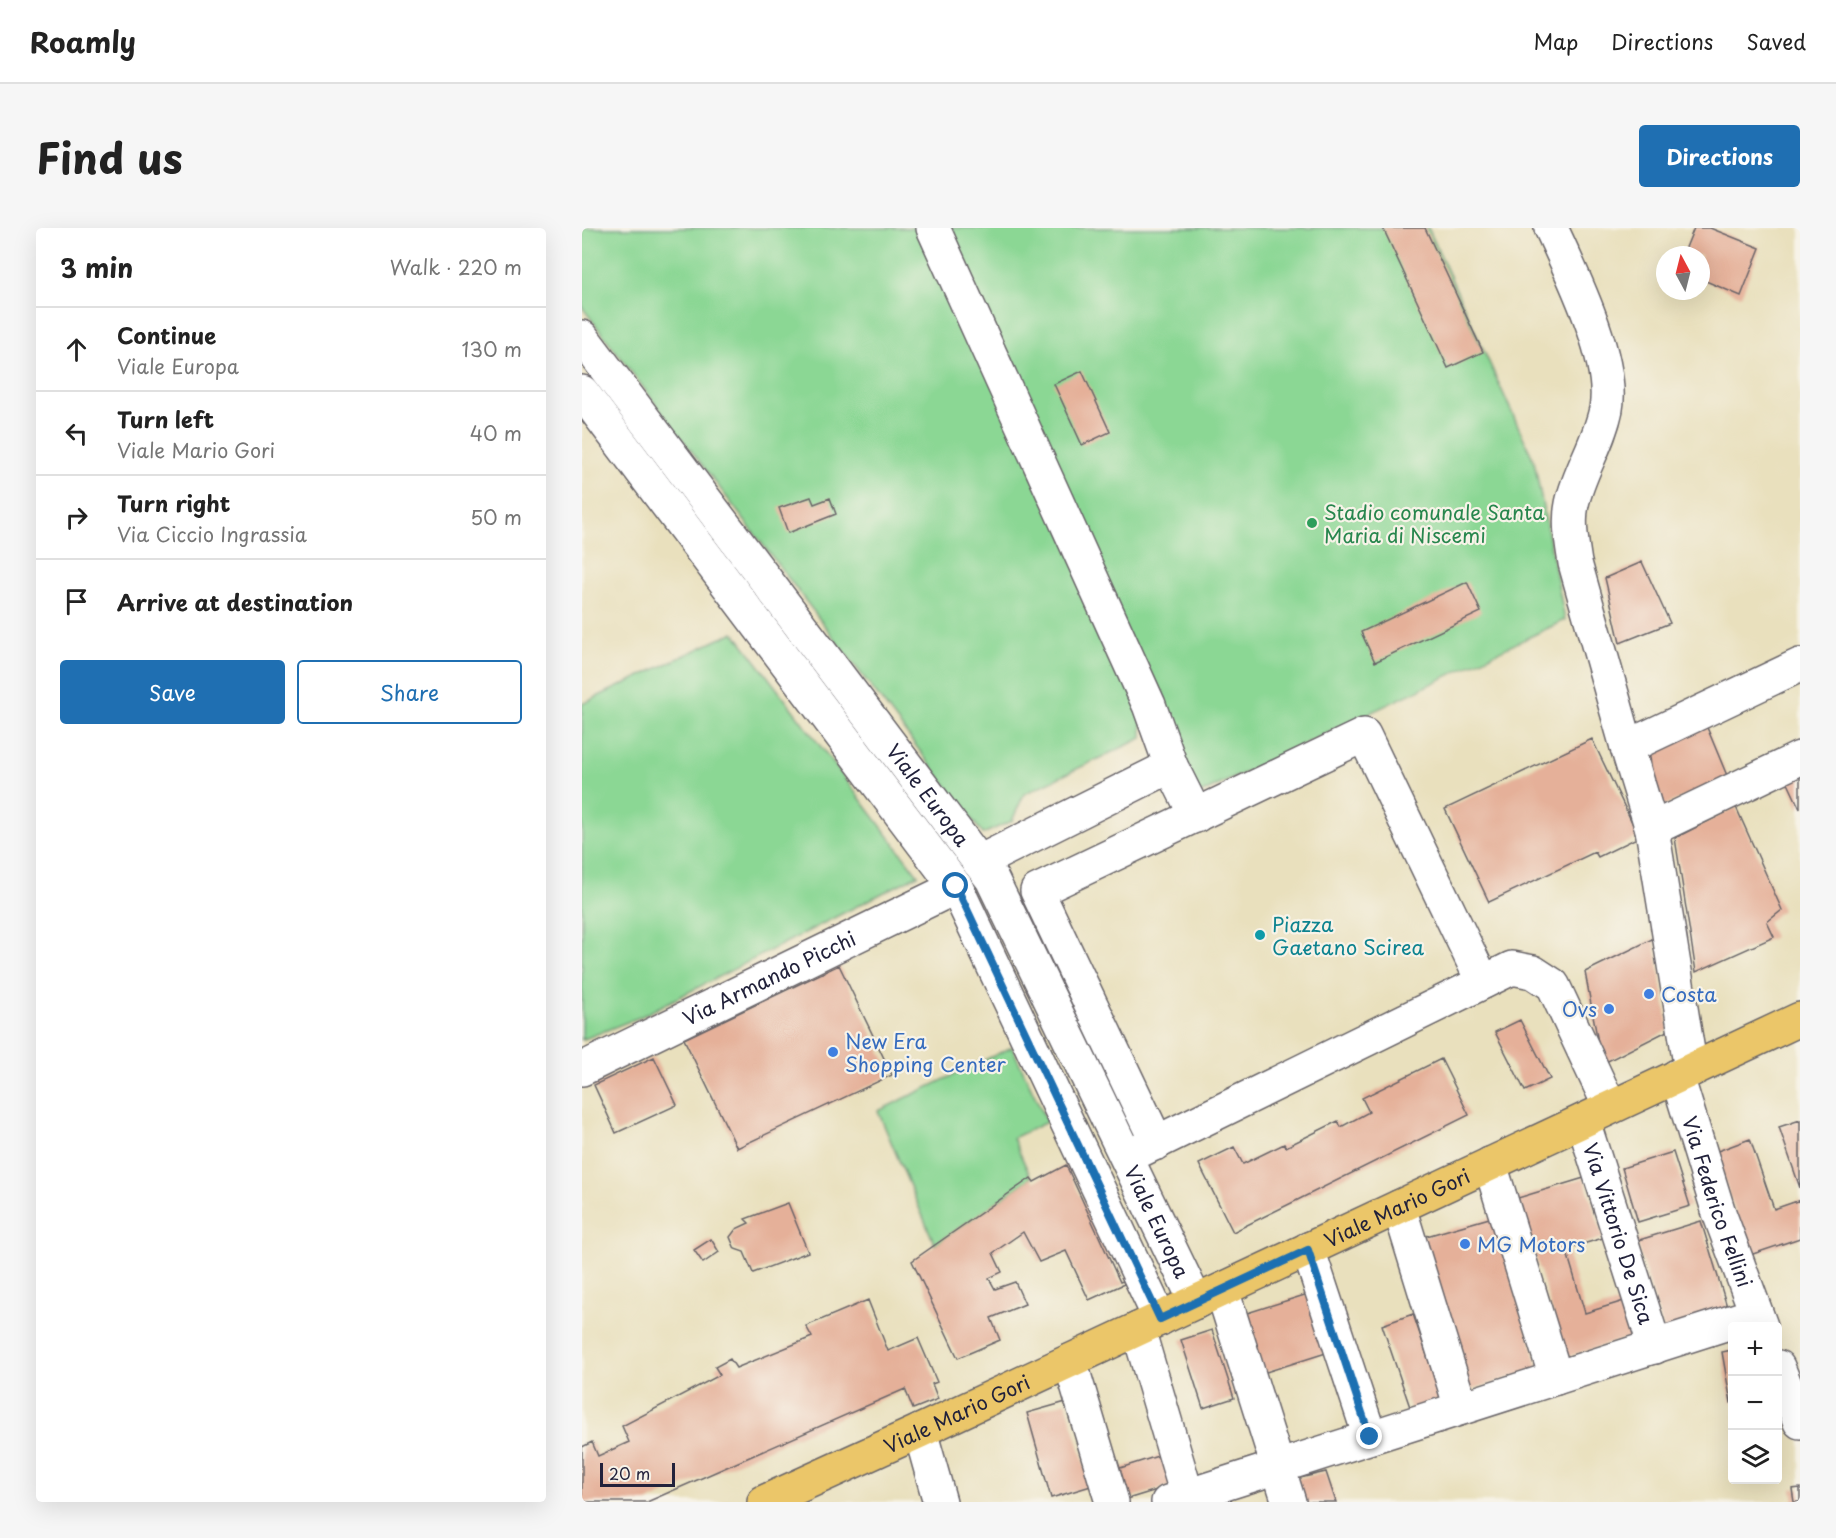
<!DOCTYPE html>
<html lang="en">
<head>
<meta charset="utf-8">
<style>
	:root { --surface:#fff; --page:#f6f6f6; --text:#222; --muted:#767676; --line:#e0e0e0; --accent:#1f6fb2 }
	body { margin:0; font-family:"Playpen Sans",sans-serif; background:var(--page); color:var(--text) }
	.controls { position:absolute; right:18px; bottom:18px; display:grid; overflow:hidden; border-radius:6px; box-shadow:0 6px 24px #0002 }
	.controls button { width:54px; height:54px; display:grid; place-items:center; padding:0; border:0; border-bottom:2px solid var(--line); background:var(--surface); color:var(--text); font:30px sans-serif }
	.compass { position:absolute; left:1074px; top:18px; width:54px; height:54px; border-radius:50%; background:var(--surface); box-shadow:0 6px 24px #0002; rotate:353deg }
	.scale { position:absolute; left:18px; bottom:15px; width:75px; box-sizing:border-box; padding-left:6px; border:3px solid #22223b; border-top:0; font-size:16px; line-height:21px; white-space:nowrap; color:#22223b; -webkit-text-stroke:4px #f7f3e8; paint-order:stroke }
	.stop { position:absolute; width:18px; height:18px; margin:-14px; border:4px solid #1f6fb2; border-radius:50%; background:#fff }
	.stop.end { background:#1f6fb2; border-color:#fff; box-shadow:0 2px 6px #0008 }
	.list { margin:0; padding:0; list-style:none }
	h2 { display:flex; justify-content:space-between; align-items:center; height:78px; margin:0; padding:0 24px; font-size:26px }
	h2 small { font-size:20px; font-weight:400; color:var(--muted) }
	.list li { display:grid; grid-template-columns:39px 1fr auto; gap:18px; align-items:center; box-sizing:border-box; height:84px; padding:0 24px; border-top:2px solid var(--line) }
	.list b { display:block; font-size:22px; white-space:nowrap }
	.list p { margin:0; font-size:20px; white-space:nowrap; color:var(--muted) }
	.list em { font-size:20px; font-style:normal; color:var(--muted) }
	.actions { display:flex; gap:12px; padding:18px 24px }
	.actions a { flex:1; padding:14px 0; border:2px solid var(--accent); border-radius:6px; text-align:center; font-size:21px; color:var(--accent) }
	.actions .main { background:var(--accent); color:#fff }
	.icon { flex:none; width:33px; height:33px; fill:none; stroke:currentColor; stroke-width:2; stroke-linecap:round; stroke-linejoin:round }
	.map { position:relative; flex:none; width:1218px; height:1274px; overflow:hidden; border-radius:6px }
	header { display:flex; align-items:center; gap:36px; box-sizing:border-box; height:84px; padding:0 30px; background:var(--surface); border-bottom:2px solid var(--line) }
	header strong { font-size:28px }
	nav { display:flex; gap:33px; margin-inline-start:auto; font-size:21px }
	.intro { display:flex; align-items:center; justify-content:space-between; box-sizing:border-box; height:144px; padding:0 36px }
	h1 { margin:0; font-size:42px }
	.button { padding:15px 27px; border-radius:6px; background:var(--accent); color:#fff; font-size:21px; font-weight:700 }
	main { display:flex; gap:36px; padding:0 36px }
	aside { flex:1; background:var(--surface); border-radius:6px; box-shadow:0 6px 24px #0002 }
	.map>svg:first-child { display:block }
</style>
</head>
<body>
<header>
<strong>Roamly</strong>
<nav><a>Map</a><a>Directions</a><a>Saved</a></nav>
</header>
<div class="intro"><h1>Find us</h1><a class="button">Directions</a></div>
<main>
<aside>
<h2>3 min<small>Walk · 220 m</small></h2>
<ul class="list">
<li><svg class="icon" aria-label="ahead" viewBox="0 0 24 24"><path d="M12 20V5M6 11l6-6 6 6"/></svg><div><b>Continue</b><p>Viale Europa</p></div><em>130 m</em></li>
<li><svg class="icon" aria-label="left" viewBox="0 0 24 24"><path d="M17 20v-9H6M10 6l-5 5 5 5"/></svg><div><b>Turn left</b><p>Viale Mario Gori</p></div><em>40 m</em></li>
<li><svg class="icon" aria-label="right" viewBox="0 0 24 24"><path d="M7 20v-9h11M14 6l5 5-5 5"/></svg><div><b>Turn right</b><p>Via Ciccio Ingrassia</p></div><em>50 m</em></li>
<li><svg class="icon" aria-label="arrive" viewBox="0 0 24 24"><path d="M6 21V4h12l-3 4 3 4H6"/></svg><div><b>Arrive at destination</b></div></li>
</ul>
<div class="actions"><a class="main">Save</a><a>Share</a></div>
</aside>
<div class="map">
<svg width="1218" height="1274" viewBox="0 0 1218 1274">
	<rect width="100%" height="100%" fill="#f7f3e8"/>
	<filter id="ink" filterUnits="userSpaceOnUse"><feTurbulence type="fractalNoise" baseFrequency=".0167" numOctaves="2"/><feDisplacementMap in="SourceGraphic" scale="12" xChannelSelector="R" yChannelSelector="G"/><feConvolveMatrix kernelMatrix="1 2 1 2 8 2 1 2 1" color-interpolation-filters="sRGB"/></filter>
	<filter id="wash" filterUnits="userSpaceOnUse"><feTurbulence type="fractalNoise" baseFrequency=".008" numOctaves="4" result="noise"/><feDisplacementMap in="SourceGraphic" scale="24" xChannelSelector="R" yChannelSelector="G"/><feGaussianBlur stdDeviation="1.35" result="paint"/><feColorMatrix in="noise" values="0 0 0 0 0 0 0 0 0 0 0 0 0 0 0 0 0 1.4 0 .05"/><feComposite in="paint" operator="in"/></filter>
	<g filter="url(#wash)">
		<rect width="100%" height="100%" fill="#e9e0bd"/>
		<path fill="#8bd794" stroke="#567c68" stroke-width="1.5" d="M0,0H342L560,481V510L442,566L430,593L401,606L0,79Z
			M364,0H846L952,233L983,392L616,567Z
			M152,404L336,647L58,789L0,812V476Z
			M430,819L465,894L431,910L449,950L353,1017L296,883Z"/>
		<g id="blocks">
			<path fill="#e5b099" d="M801,0H843L901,124L866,140Z
				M1112,0H1128L1178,20L1159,68L1119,51V27H1101Z
				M500,143L528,204L500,217L472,156Z
				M229,269L232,276L248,270L254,286L206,305L197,280Z
				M1060,334L1088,395L1038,415L1023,350Z
				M885,354L899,384L793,434L779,404Z
				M1124,497L1146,550L1076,580L1067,523Z
				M1010,511L1057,609L1016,629L1013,624L907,674L863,581Z
				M1218,548V581L1205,553Z
				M1154,579L1200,682L1185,694L1192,709L1114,744L1093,610Z
				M1072,710L1087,802L1020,836L1003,744Z
				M257,737L310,847L155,920L102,811Z
				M938,792L968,851L943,863L913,804Z
				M72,829L95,877L34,905L12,857Z
				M859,831L887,887L651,1004L617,936L652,919L661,936L702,916L704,919L756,893L759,899L787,884L780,870Z
				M1218,892V960L1197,899Z
				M1168,911L1192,981L1218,972V1010L1168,1027L1133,924Z
				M1091,924L1108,978L1056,994L1040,940Z
				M484,937L538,1054L541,1053L542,1056L507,1072L484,1023L457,1034L441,1004L411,1025L420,1044L407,1050L413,1061L433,1054L443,1076L409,1090L418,1112L376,1130L330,1033L449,950L452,954Z
				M1002,950L1021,1010L984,1021L1003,1085L1042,1073L1053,1108L984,1129L936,970Z
				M206,975L226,1024L171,1045L162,1024L153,1021L148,1009L154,1001L167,995L163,991Z
				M911,989L957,1141L887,1162L841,1009Z
				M1119,993L1146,1082L1082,1102L1054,1013Z
				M129,1011L137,1024L121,1035L112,1022Z
				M726,1066L744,1125L681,1145L662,1086Z
				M286,1072L306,1123L336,1110L355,1154L350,1156L356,1171L331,1181L323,1161L65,1274H0V1219L10,1214L16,1228L47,1214L40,1198L138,1147L133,1139L148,1131L154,1140L230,1109L224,1098Z
				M831,1086L860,1172L829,1182L800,1097Z
				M630,1102L652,1170L621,1180L599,1112Z
				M1150,1122V1175H1149L1140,1124Z
				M484,1174L509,1258L469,1270L445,1185Z
				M582,1226L591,1257L542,1272L532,1242Z
				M744,1244L754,1274H721L714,1251Z
				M1218,1260V1274H1212L1210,1261Z"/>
		</g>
	</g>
	<g filter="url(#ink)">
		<use href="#blocks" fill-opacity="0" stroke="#686468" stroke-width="1.5"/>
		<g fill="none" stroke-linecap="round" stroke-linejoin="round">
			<g stroke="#686468" stroke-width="36">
				<g id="minor">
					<path d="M351,0L567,477L589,538"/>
					<path d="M969,0C990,46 1033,132 1024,181C1017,216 997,243 990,276C986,295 990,315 993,335L1045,519L1070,601L1109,842"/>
					<path id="s1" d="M0,109L410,651L614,1074"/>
					<path d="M0,164L374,659L578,1091"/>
					<path d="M1045,519L1218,437"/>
					<path d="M1070,601L1218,530"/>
					<path d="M397,634L589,538L614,588"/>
					<path id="s2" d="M0,841L374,659"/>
					<path id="s3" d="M1095,848L1136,982L1179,1098"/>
					<path id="s4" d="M1001,893L1073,1119"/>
					<path d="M575,915L455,663L782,507L901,754"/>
					<path d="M555,924L930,740L951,744L971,757L1028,879"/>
					<path d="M908,936L974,1150"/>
					<path d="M817,979L879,1180"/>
					<path d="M726,1021L788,1209"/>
					<path d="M640,1062L707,1274"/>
					<path d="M556,1101L607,1274"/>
					<path d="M488,1133L530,1274"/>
					<path d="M1196,1139L1218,1194"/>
					<path d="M338,1203L358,1274"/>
					<path d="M586,1274L1174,1086"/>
				</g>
			</g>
			<g stroke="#686468" stroke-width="36">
				<g id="major">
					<path id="s5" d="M182,1274L338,1203L1218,791"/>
				</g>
			</g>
			<use href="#minor" stroke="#fff" stroke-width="33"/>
			<use href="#major" stroke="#ebc669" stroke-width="33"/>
		</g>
	</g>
	<g fill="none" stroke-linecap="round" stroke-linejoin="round" filter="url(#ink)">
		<path stroke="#1f6fb2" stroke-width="8" d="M374,658L578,1091L726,1022L788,1209"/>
	</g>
	<circle fill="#2e9e5b" stroke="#f7f3e8" stroke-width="2" cx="730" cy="295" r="6"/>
	<circle fill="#0f9aa8" stroke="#f7f3e8" stroke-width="2" cx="678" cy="707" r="6"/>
	<g fill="#3f7fe0" stroke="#f7f3e8" stroke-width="2">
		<circle cx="1067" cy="766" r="6"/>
		<circle cx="1027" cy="781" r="6"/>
		<circle cx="251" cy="824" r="6"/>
		<circle cx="883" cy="1016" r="6"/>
	</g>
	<g text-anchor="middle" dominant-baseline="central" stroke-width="4.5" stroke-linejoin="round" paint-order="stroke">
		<g font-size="20" fill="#27864d" stroke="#f7f3e8" text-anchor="start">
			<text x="742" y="284">Stadio comunale Santa<tspan x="742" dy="23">Maria di Niscemi</tspan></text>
		</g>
		<g font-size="20" fill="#22223b" stroke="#f7f3e8">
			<text stroke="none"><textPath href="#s1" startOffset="574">Viale Europa</textPath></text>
			<text stroke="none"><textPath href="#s2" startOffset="208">Via Armando Picchi</textPath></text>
			<text stroke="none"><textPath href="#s3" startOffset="132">Via Federico Fellini</textPath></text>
			<text stroke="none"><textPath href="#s5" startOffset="698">Viale Mario Gori</textPath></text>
			<text stroke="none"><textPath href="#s1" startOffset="1060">Viale Europa</textPath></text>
			<text stroke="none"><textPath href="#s4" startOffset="118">Via Vittorio De Sica</textPath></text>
			<text stroke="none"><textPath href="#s5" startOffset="212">Viale Mario Gori</textPath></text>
		</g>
		<g font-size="20" fill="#0d838f" stroke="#f7f3e8" text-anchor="start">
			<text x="690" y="696">Piazza<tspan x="690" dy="23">Gaetano Scirea</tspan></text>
		</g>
		<g font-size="20" fill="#366cbe" stroke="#f7f3e8" text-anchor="start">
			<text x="1079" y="766">Costa</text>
			<text x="1015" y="781" text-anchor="end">Ovs</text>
			<text x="263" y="813">New Era<tspan x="263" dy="23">Shopping Center</tspan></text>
			<text x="895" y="1016">MG Motors</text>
		</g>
	</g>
</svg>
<div class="controls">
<button>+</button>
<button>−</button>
<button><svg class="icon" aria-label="layers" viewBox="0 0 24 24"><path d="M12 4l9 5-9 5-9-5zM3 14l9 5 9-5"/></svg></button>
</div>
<svg class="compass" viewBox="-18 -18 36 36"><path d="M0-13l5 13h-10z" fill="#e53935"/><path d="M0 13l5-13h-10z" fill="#767676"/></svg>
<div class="scale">20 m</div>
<div class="stop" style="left:374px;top:658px"></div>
<div class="stop end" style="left:788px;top:1209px"></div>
</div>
</main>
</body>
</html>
